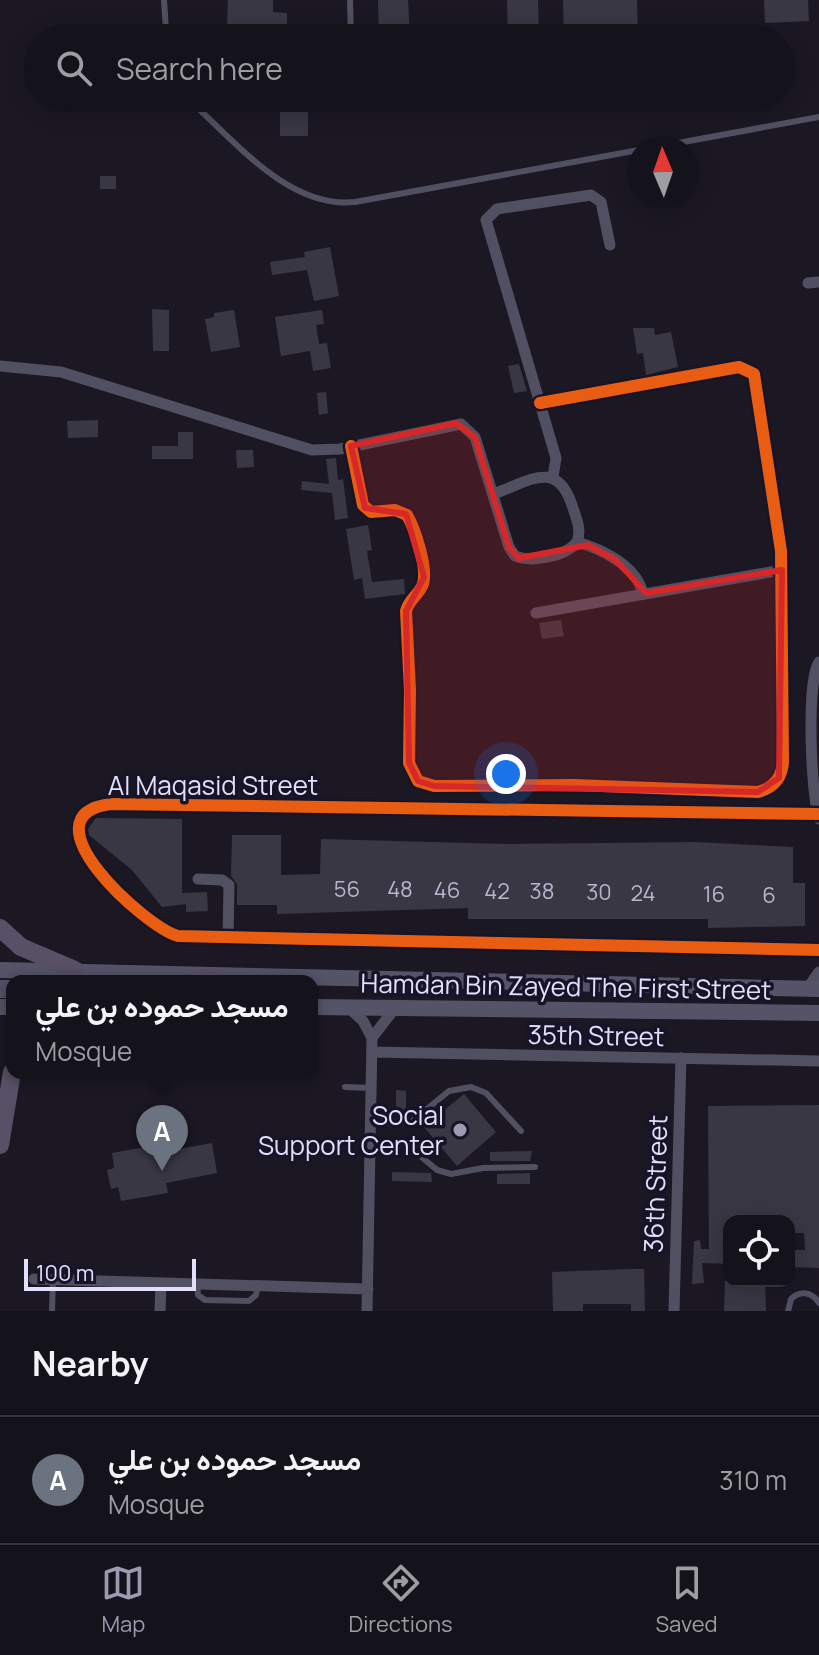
<!DOCTYPE html>
<html lang="en">
<head>
<meta charset="utf-8">
<style>
	:root { --surface:#14121b; --page:#1d1b24; --text:#f1f3f6; --muted:#9d9ea3; --line:#33323a; --accent:#9d99b0 }
	body { margin:0; font-family:Manrope,Vazirmatn,sans-serif; background:var(--page); color:var(--text) }
	.controls { position:absolute; right:24px; bottom:24px; display:grid; overflow:hidden; border-radius:16px; box-shadow:0 4px 20px #0003 }
	.controls button { width:72px; height:72px; display:grid; place-items:center; padding:0; border:0; border-bottom:2px solid var(--line); background:var(--surface); color:var(--text); font:40px sans-serif }
	.compass { position:absolute; left:627px; top:136px; width:72px; height:72px; border-radius:50%; background:var(--surface); box-shadow:0 4px 20px #0003; rotate:358deg }
	.scale { position:absolute; left:24px; bottom:20px; width:172px; box-sizing:border-box; padding-left:8px; border:4px solid #e3dffb; border-top:0; font-size:22px; line-height:28px; white-space:nowrap; color:#e3dffb; -webkit-text-stroke:6px #181428; paint-order:stroke }
	.you { position:absolute; left:506px; top:774px; width:28px; height:28px; margin:-20px; border:6px solid #fff; border-radius:50%; background:#1a73e8; box-shadow:0 0 0 12px #1a73e833 }
	.badge { display:grid; place-items:center; width:52px; height:52px; border-radius:50%; background:var(--accent); color:#fff; font-size:26px; font-weight:700 }
	.pin { position:absolute; translate:-50% -66px; filter:drop-shadow(0 2px 4px #0008) }
	.pin::after { content:''; position:absolute; top:42px; width:28px; height:24px; background:inherit; clip-path:polygon(0 0,100% 0,50% 100%) }
	.popup { position:absolute; left:6px; top:975px; width:312px; height:104px; box-sizing:border-box; display:grid; place-content:center; border-radius:16px; background:var(--surface); filter:drop-shadow(0 2px 6px #0005); font-size:26px; white-space:nowrap; color:var(--muted) }
	.popup b { font-size:30px; color:var(--text) }
	.popup::after { content:''; position:absolute; left:50%; top:100%; margin-left:-16px; border:16px solid transparent; border-top-color:var(--surface) }
	.list { margin:0; padding:0; list-style:none }
	h2 { display:flex; justify-content:space-between; align-items:center; height:104px; margin:0; padding:0 32px; font-size:34px }
	h2 small { font-size:26px; font-weight:400; color:var(--muted) }
	.list li { display:grid; grid-template-columns:52px 1fr auto; gap:24px; align-items:center; box-sizing:border-box; height:128px; padding:0 32px; border-top:2px solid var(--line) }
	.list b { display:block; font-size:30px; white-space:nowrap }
	.list p { margin:0; font-size:26px; white-space:nowrap; color:var(--muted) }
	.list em { font-size:26px; font-style:normal; color:var(--muted) }
	.icon { flex:none; width:44px; height:44px; fill:none; stroke:currentColor; stroke-width:2; stroke-linecap:round; stroke-linejoin:round }
	.map { position:relative; flex:none; width:819px; height:1311px; overflow:hidden }
	.search { position:absolute; background:var(--surface); box-shadow:0 4px 20px #0003; left:24px; right:24px; top:24px; height:88px; display:flex; align-items:center; gap:20px; box-sizing:border-box; padding:0 28px; border-radius:44px; color:var(--muted); font-size:30px }
	.sheet { height:232px; background:var(--surface) }
	nav { display:flex; justify-content:space-around; align-items:center; box-sizing:border-box; height:112px; border-top:2px solid var(--line); background:var(--surface); font-size:22px; color:var(--muted) }
	nav a { display:grid; justify-items:center; gap:4px }
	nav .on { color:var(--accent) }
	.map>svg:first-child { display:block }
</style>
</head>
<body>
<div class="map">
<svg width="819" height="1311" viewBox="0 0 819 1311">
	<rect width="100%" height="100%" fill="#1b1824"/>
	<path fill="#3a3745" d="M228,0H273V12L287,13V27L227,25Z
		M378,0H408L410,38H379Z
		M507,0H538L539,38H508Z
		M563,0H637L638,38H564Z
		M764,0H808L809,21L765,23Z
		M280,98H308V136H280Z
		M544,98H583V106L545,107Z
		M100,176H116V189H100Z
		M330,247L339,296L314,301L307,270L272,275L270,262L305,257L304,252Z
		M152,309L169,310V351H153Z
		M234,310L240,347L211,352L205,319L214,317V313Z
		M322,310L324,324L316,325L319,344L327,343L331,368L313,371L310,351L281,356L275,317Z
		M633,328H654L655,335L671,332L678,367L646,375L643,353L637,354Z
		M519,364L527,391L514,393L508,366Z
		M326,392L328,413L319,415L317,393Z
		M98,420V437L68,438L67,421Z
		M178,432H193V459H152V446H178Z
		M236,450H253L254,467L237,468Z
		M336,458L338,480L343,479L348,518L335,520L332,493L301,490L302,481L329,484L326,459Z
		M368,525L372,550L367,551L372,582L404,579L405,594L365,599L362,578L354,580L346,529Z
		M561,620L564,636L542,639L539,623Z
		M96,818L182,819V893L207,892L208,911L186,912V904L162,907L132,870L89,835L88,829Z
		M232,835H281V875L320,874L321,839L506,844L696,842L793,847V883H805V926L708,928V919H468V908L277,914V905H237V884L231,876Z
		M396,1090L406,1091V1113L396,1112Z
		M464,1094L496,1132L457,1166L424,1127Z
		M819,1105V1268L789,1267V1250H805L804,1233H789V1221H729V1264L702,1263L704,1283L692,1284L694,1241L700,1240L701,1249H709L708,1106Z
		M212,1143L217,1173L166,1183L168,1193L121,1201L118,1187L111,1189L107,1170L114,1168L112,1153L161,1144L163,1152Z
		M532,1151L530,1161H490V1152Z
		M392,1172L431,1173L432,1182L392,1181Z
		M530,1173V1184H497V1174Z
		M630,1269H644L645,1311H631V1304H583V1311H553L552,1272Z
		M725,1281H765L766,1311H724Z"/>
	<g fill="none" stroke-linecap="round" stroke-linejoin="round">
		<path stroke="#514f62" stroke-width="6" d="M164,0L166,30L171,33H196
			M350,0L351,38
			M187,98C233,139 288,209 355,202L639,150
			M651,148L819,117
			M345,1087L372,1088
			M371,1124L411,1122L449,1091L471,1087L486,1093L521,1131
			M371,1142L405,1143L437,1170L451,1174L483,1168L535,1167
			M197,1284L198,1295L205,1300L249,1301L256,1295L258,1285
			M52,1311L53,1279
			M788,1311L791,1299C801,1290 812,1292 819,1303"/>
		<path stroke="#514f62" stroke-width="11" d="M808,283L819,282
			M0,366L61,372L312,450L340,449L461,424L475,437L509,547L515,556C532,563 566,556 577,542C582,529 576,518 572,505C556,458 529,482 493,494
			M351,446L363,505L371,512L395,510L407,515C415,529 428,568 423,584C419,595 409,599 406,611L410,690L409,763L418,781L434,786L574,785L758,792C773,788 782,778 783,762L781,551L754,374L739,367L540,403
			M553,477L556,458L486,220L497,209L591,195L601,202L610,245
			M577,542C602,549 637,566 643,594
			M536,613L782,570
			M817,814L111,804C21,815 145,927 178,936L819,950
			M819,819C811,795 806,681 819,662
			M198,879L222,880L229,885L228,939
			M807,989L819,972
			M349,1008L363,1021L372,1038L367,1311
			M372,1038L395,1008
			M372,1052L819,1061
			M34,1279L368,1289
			M160,1311L161,1283
			M674,1311L681,1058"/>
		<path stroke="#555368" stroke-width="16" d="M0,970L819,989
			M0,1007H12
			M312,1007L819,1013"/>
		<path stroke="#585066" stroke-width="18" d="M0,928L21,947L75,970
			M196,981L210,976
			M0,989H12
			M0,1145L12,1072"/>
		<g stroke="#181428" stroke-width="17">
			<path id="cycleway" d="M351,446L363,505L371,512L395,510L407,515C415,529 428,568 423,584C419,595 409,599 406,611L410,690L409,763L418,781L434,786L574,785L758,792C773,788 782,778 783,762L781,551L754,374L739,367L540,403
				M817,814L111,804C21,815 145,927 178,936L819,950"/>
		</g>
		<use href="#cycleway" stroke="#e95d12" stroke-width="12"/>
	</g>
	<path fill="#d62828" fill-opacity="0.2" stroke="#d62828" stroke-width="6" stroke-linejoin="round" d="M456,423L475,437L509,547L519,558L588,545L616,560L646,593L782,570L779,778L758,792L434,786L418,781L409,763L406,611L424,577L406,514L365,508L351,446Z"/>
	<circle fill="#9d99b0" stroke="#181428" stroke-width="3" cx="460" cy="1130" r="8"/>
	<g text-anchor="middle" dominant-baseline="central" stroke-width="7" stroke-linejoin="round" paint-order="stroke">
		<g font-size="22" fill="#b9b5ce">
			<text x="347" y="889">56</text>
			<text x="400" y="889">48</text>
			<text x="447" y="890">46</text>
			<text x="497" y="891">42</text>
			<text x="542" y="891">38</text>
			<text x="599" y="892">30</text>
			<text x="643" y="893">24</text>
			<text x="714" y="894">16</text>
			<text x="769" y="895">6</text>
		</g>
		<g font-size="26" fill="#e3dffb" stroke="#181428">
			<text x="213" y="785">Al Maqasid Street</text>
			<text transform="translate(566 986) rotate(1)">Hamdan Bin Zayed The First Street</text>
			<text transform="translate(596 1035) rotate(1)">35th Street</text>
			<text transform="translate(655 1184) rotate(-88)">36th Street</text>
		</g>
		<g font-size="26" fill="#e3dffb" stroke="#181428" text-anchor="end">
			<text x="444" y="1115">Social<tspan x="444" dy="30">Support Center</tspan></text>
		</g>
	</g>
</svg>
<div class="controls">
<button><svg class="icon" aria-label="locate" viewBox="0 0 24 24"><circle cx="12" cy="12" r="6"/><path d="M12 2v4M12 18v4M2 12h4M18 12h4"/></svg></button>
</div>
<svg class="compass" viewBox="-18 -18 36 36"><path d="M0-13l5 13h-10z" fill="#e53935"/><path d="M0 13l5-13h-10z" fill="#9d9ea3"/></svg>
<div class="scale">100 m</div>
<div class="you"></div>
<div class="pin badge" style="left:162px;top:1171px;background:#6b7280">A</div>
<div class="popup"><b>مسجد حموده بن علي</b>Mosque</div>
<div class="search"><svg class="icon" aria-label="search" viewBox="0 0 24 24"><circle cx="10" cy="10" r="6"/><path d="M15 15l6 6"/></svg>Search here</div>
</div>
<section class="sheet">
<h2>Nearby<small></small></h2>
<ul class="list">
<li><span class="badge" style="background:#6b7280">A</span><div><b>مسجد حموده بن علي</b><p>Mosque</p></div><em>310 m</em></li>
</ul>
</section>
<nav>
<a class="on"><svg class="icon" aria-label="map" viewBox="0 0 24 24"><path d="M3 6l6-2 6 2 6-2v14l-6 2-6-2-6 2zM9 4v14M15 6v14"/></svg>Map</a>
<a><svg class="icon" aria-label="directions" viewBox="0 0 24 24"><path d="M12 3l9 9-9 9-9-9zM9 14v-3h6M13 9l2 2-2 2"/></svg>Directions</a>
<a><svg class="icon" aria-label="saved" viewBox="0 0 24 24"><path d="M7 4h10v16l-5-4-5 4z"/></svg>Saved</a>
</nav>
</body>
</html>
